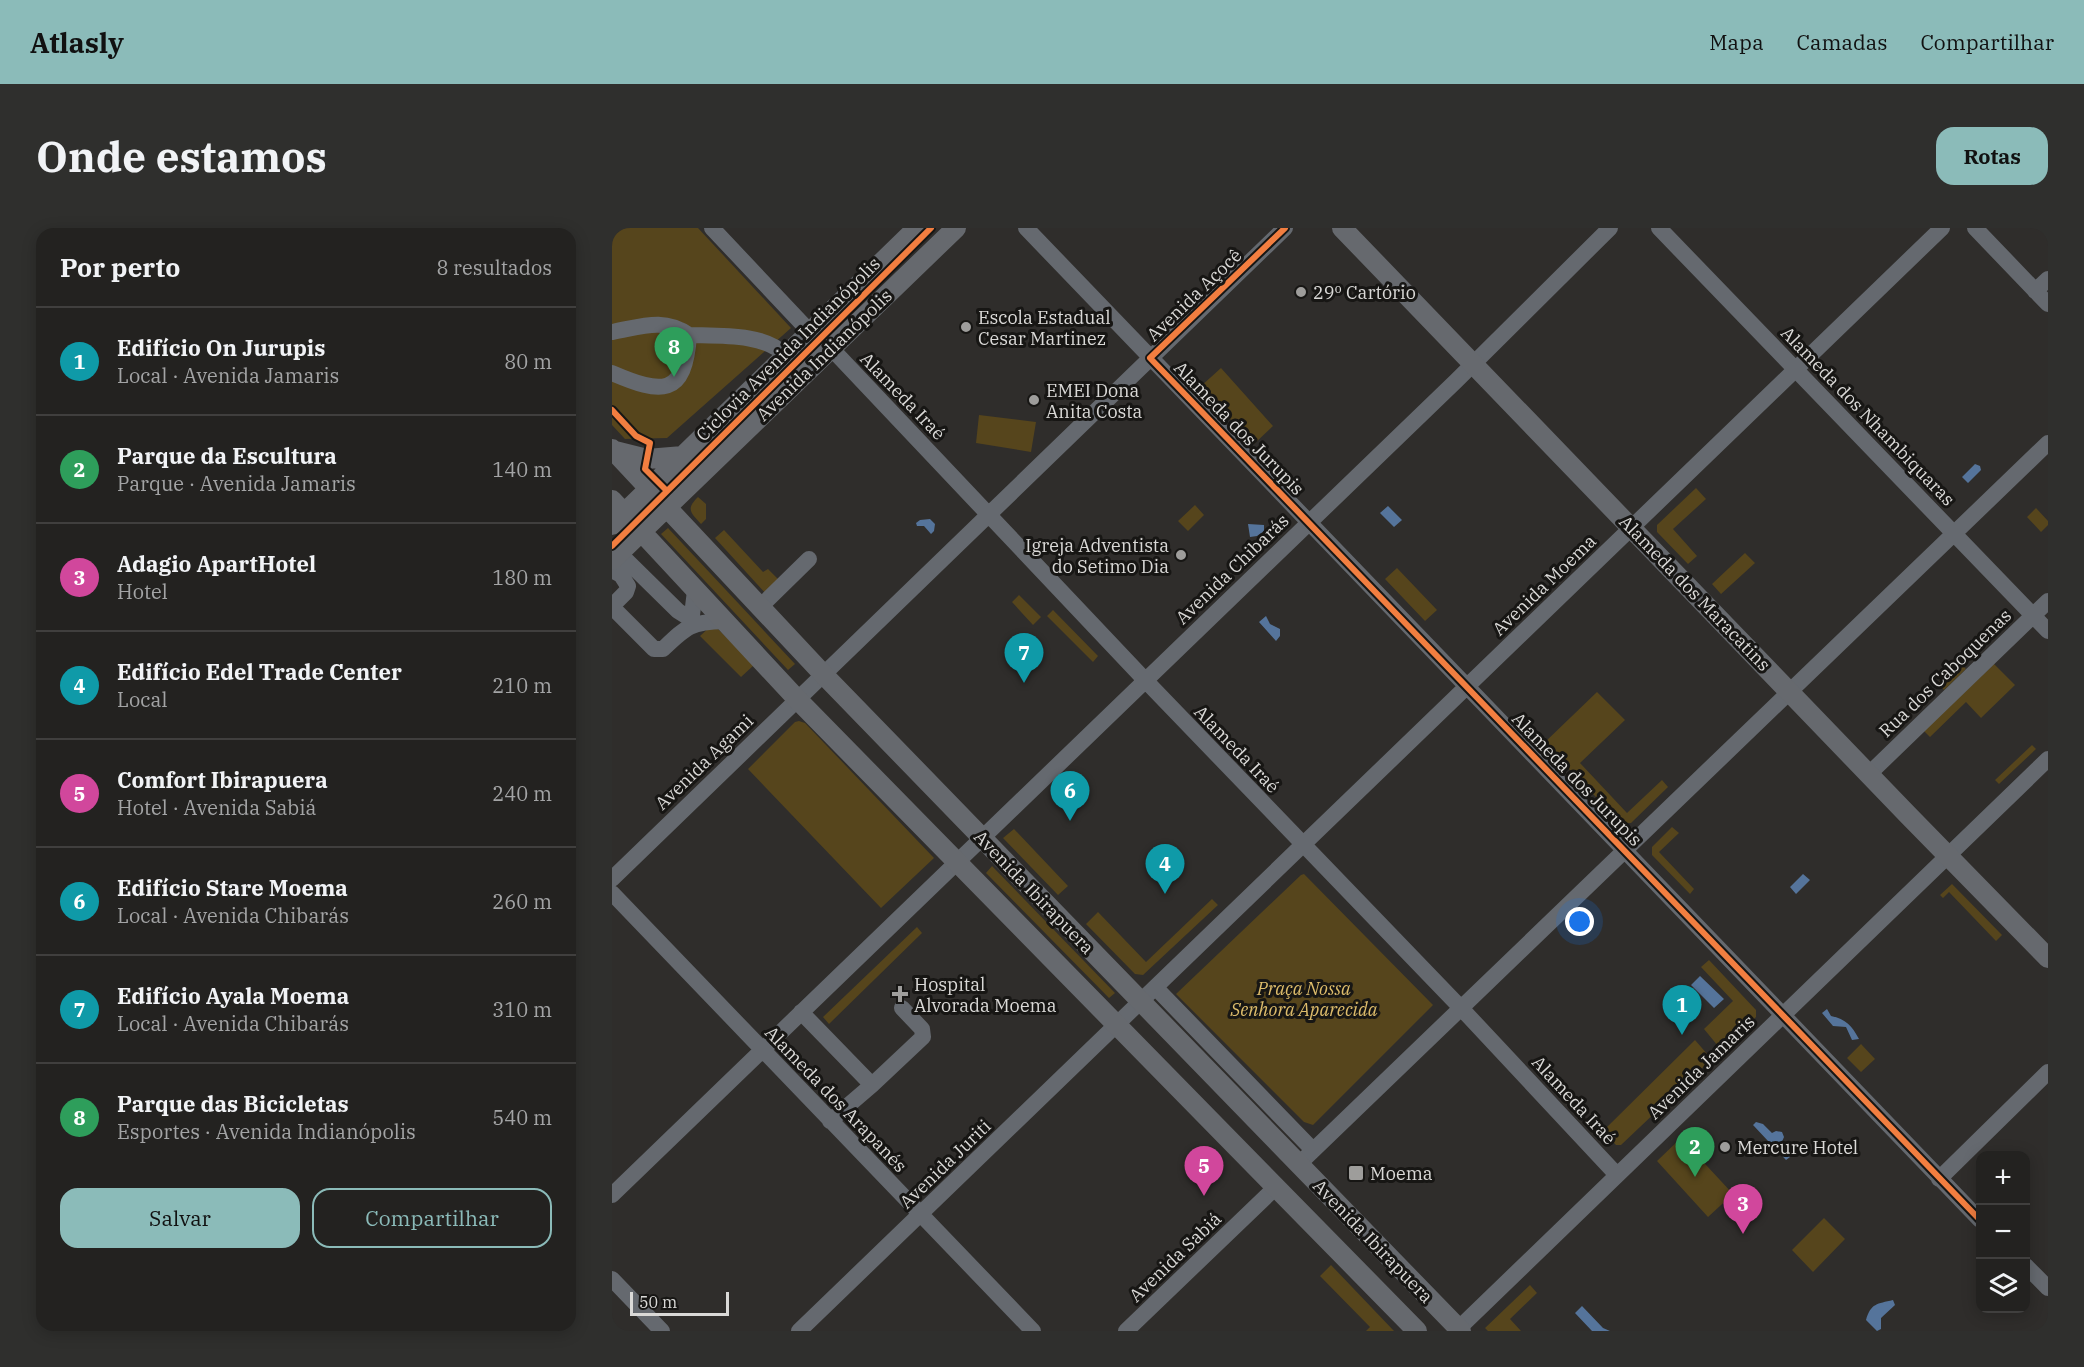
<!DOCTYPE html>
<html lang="pt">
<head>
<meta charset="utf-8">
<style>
	:root { --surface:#232220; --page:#2f2f2d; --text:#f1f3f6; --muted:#a3a4a5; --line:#403f3e; --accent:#8bbbb9 }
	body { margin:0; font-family:"IBM Plex Serif",serif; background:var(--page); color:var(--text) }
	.controls { position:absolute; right:18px; bottom:18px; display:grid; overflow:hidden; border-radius:12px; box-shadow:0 3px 15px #0003 }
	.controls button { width:54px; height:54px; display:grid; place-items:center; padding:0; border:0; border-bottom:2px solid var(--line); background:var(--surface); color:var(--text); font:30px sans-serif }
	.scale { position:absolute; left:18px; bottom:15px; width:99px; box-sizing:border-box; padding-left:6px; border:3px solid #dad9d7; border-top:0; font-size:16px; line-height:21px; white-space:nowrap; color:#dad9d7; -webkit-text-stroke:4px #171614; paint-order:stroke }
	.you { position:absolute; left:968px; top:694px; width:21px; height:21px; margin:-15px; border:4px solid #fff; border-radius:50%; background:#1a73e8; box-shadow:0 0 0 9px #1a73e833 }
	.badge { display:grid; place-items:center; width:39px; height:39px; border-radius:50%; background:var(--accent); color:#fff; font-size:20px; font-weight:700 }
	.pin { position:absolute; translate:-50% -50px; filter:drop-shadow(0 2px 3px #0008) }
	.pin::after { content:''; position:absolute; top:32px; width:21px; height:18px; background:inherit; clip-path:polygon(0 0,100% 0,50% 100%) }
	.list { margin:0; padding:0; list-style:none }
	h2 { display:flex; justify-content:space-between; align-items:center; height:78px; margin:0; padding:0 24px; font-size:26px }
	h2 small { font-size:20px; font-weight:400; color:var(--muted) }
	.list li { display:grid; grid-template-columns:39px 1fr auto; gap:18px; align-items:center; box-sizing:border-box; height:108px; padding:0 24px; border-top:2px solid var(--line) }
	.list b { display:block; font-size:22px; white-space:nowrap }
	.list p { margin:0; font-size:20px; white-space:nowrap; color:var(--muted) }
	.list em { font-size:20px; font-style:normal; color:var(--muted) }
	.actions { display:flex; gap:12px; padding:18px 24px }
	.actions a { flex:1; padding:14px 0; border:2px solid var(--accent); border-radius:18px; text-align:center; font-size:21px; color:var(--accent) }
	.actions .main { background:var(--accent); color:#111 }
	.icon { flex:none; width:33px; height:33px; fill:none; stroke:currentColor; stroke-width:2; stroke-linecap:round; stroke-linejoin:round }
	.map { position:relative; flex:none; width:1436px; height:1103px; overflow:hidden; border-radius:18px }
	header { display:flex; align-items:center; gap:36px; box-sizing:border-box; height:84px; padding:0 30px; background:var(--accent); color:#111 }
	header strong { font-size:28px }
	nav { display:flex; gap:33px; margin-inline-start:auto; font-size:21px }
	.intro { display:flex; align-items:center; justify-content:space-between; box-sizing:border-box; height:144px; padding:0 36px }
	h1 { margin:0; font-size:42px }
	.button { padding:15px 27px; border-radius:18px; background:var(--accent); color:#111; font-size:21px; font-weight:700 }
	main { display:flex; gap:36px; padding:0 36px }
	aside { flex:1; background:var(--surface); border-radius:18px; box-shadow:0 3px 15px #0003 }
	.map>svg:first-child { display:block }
</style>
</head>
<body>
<header>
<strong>Atlasly</strong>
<nav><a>Mapa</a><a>Camadas</a><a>Compartilhar</a></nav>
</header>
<div class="intro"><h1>Onde estamos</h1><a class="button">Rotas</a></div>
<main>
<aside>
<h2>Por perto<small>8 resultados</small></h2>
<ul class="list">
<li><span class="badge" style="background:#0f9aa8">1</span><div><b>Edifício On Jurupis</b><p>Local · Avenida Jamaris</p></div><em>80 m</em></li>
<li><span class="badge" style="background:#2e9e5b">2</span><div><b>Parque da Escultura</b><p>Parque · Avenida Jamaris</p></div><em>140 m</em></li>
<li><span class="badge" style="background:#d1479c">3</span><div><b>Adagio ApartHotel</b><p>Hotel</p></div><em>180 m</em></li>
<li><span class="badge" style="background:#0f9aa8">4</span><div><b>Edifício Edel Trade Center</b><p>Local</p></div><em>210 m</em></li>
<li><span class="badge" style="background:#d1479c">5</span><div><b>Comfort Ibirapuera</b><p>Hotel · Avenida Sabiá</p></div><em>240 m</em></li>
<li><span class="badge" style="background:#0f9aa8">6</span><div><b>Edifício Stare Moema</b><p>Local · Avenida Chibarás</p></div><em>260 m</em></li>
<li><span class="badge" style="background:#0f9aa8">7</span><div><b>Edifício Ayala Moema</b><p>Local · Avenida Chibarás</p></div><em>310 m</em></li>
<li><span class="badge" style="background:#2e9e5b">8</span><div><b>Parque das Bicicletas</b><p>Esportes · Avenida Indianópolis</p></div><em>540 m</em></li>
</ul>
<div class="actions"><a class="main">Salvar</a><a>Compartilhar</a></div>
</aside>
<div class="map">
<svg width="1436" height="1103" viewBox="0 0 1436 1103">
	<rect width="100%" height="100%" fill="#2f2d2b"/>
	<path fill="#56451c" d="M0,0H86L179,100L55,210L13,211L0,197Z
		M609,140L661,198L642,216L588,159Z
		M367,187L424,194L419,224L364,215Z
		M1084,260L1094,271L1061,301L1085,328L1076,336L1045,304V297Z
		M86,269L94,276V291L89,296C78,284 74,281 86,269Z
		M583,277L592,287L576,303L566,293Z
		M1424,280L1436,293V297L1429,304L1415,289Z
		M56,300L183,436L176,442L49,306Z
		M112,302L151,344L156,341L169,354L155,367L103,310Z
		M1133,325L1143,335L1109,366L1100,356Z
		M785,340L825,382L813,393L773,351Z
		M407,367L429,389L421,397L400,374Z
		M441,382L486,428L481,434L435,388Z
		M101,396L142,437L129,449L88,408Z
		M1347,434L1354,441L1332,462L1326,455Z
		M1382,436L1403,457L1369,490L1354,474L1318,509L1312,503Z
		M985,464L1013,492L968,535L1015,585L1050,552L1056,559L1019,595H1009L932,515Z
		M187,493L193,495L322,630L269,680L136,541L183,494Z
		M1420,517L1424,521L1387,556L1383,552Z
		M1060,599L1067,605L1047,624L1082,661L1078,666L1040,627V619Z
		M402,601L456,658L446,667L391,610Z
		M380,638L503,765L497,770L374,645Z
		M692,646L821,777L701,897L692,894L564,766L689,647Z
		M1340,656L1390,707L1384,713L1337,664L1331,670L1328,667Z
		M600,671L606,677L531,747L523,746L474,696L486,684L534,734Z
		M305,699L310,705L217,796L211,789Z
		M1097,732L1144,782V789L1009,917H1004L991,903L1083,812L1096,827L1106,818L1092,801L1121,773L1089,739Z
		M1249,816L1263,831L1249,844L1235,830Z
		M1069,910L1121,966L1096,989L1045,933Z
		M1212,990L1233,1011L1201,1044L1180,1022Z
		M719,1037L782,1103H754L758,1099L708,1048Z
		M918,1057L925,1065L898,1091L909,1103H876L873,1100Z"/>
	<path fill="#55749b" d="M1363,236L1368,238L1369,242L1356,255L1350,249Z
		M776,278L790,292L782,299L768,285Z
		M318,291L323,296L322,303L319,306L312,298H305L304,295L308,292Z
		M636,296L652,297V303L645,308L638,309Z
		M654,388L658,396L668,401V408L664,413L647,394Z
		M1191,646L1198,652L1184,666L1178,659Z
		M1088,748L1112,771L1102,780L1079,757Z
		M1215,781L1219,788C1234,791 1240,798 1247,811L1240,812L1234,799L1221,798L1210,785Z
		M1144,894L1151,896L1160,905L1164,903L1170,904L1172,909L1169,916L1176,923L1175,926L1178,929L1174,932L1141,897Z
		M1281,1072L1283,1077L1269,1090V1101L1265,1103L1254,1092C1259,1075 1265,1076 1281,1072Z
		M970,1078L991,1100L998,1103H980L963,1085Z"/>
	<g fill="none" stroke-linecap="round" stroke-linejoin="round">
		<path stroke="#65696f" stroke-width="16" d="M100,0L198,104
			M414,0L1368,992
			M1047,0L1436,403
			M1363,0L1436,76
			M1423,63L1436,51
			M0,104C29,99 51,89 77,107C73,170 49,166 0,145
			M77,107C106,108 154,105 174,128
			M219,120L533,452L849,780L1005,947
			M7,325L66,383L74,388L80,387L83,363
			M0,342L9,347L16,358L14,364L2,376V381L42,421H51C74,399 78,394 112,393
			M148,379L197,331
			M1257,546L1436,373
			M0,651L673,0
			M0,665L421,1103
			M544,760L701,922
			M189,784L260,857L218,893
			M260,857L311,809L310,801L290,780
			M687,936L1436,215
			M1327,951L1436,844
			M0,967L844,153L998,0
			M1414,1038L1436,1060
			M0,1051L50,1103
			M187,1103L1330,0
			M514,1103L665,958
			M844,1103L1436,531"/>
		<path stroke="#66696e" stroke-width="20" d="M730,0L1296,587L1436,730
			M0,221L211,446L849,1103
			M3,223L35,231L71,228
			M0,272L185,471L805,1103
			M0,297L305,0
			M0,332L344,0"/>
		<g stroke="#171614" stroke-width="10">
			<path id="cycleway" d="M673,0L538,130L1368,992
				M0,182L24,208L38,215L33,241L55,263
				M0,318L319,0"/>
		</g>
		<use href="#cycleway" stroke="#f27e40" stroke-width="6"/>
	</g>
	<g fill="#9e9d9b" stroke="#171614" stroke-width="2">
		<circle cx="689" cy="64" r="6"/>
		<circle cx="354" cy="99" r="6"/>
		<circle cx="422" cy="172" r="6"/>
		<circle cx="569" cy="327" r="6"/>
		<path d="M285 757h6v6h6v6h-6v6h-6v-6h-6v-6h6z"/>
		<circle cx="1113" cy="919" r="6"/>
		<rect x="736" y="937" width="16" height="16" rx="3"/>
	</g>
	<g text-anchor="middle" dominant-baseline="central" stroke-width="6" stroke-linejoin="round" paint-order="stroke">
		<g font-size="18" fill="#dad9d7" stroke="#171614" text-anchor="start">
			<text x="701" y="64">29º Cartório</text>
			<text x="366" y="89">Escola Estadual<tspan x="366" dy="21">Cesar Martinez</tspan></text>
			<text x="434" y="162">EMEI Dona<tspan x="434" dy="21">Anita Costa</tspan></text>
			<text x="557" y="317" text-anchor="end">Igreja Adventista<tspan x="557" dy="21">do Setimo Dia</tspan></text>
			<text x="302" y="756">Hospital<tspan x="302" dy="21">Alvorada Moema</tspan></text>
			<text x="1125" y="919">Mercure Hotel</text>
			<text x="758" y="945">Moema</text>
		</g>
		<g font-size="18" fill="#dad9d7" stroke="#171614">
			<text transform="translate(582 67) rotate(-44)">Avenida Açocê</text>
			<text transform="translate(176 121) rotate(-45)">Ciclovia Avenida Indianópolis</text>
			<text transform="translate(212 127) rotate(-44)">Avenida Indianópolis</text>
			<text transform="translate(291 168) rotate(46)">Alameda Iraé</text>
			<text transform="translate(1256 188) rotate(46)">Alameda dos Nhambiquaras</text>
			<text transform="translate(627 200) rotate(46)">Alameda dos Jurupis</text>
			<text transform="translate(620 341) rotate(-44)">Avenida Chibarás</text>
			<text transform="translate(932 357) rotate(-44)">Avenida Moema</text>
			<text transform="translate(1083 365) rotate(46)">Alameda dos Maracatins</text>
			<text transform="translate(1333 445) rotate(-44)">Rua dos Caboquenas</text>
			<text transform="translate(625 521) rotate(46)">Alameda Iraé</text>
			<text transform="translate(92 534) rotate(-44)">Avenida Agami</text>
			<text transform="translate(965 551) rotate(46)">Alameda dos Jurupis</text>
			<text transform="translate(422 664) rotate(46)">Avenida Ibirapuera</text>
			<text transform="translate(1089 839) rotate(-44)">Avenida Jamaris</text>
			<text transform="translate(224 871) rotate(46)">Alameda dos Arapanés</text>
			<text transform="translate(962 872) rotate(47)">Alameda Iraé</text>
			<text transform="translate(333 936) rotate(-44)">Avenida Juriti</text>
			<text transform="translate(761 1013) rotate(46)">Avenida Ibirapuera</text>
			<text transform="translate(563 1029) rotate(-44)">Avenida Sabiá</text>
		</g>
		<g font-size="18" font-style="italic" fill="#ddbc6b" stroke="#171614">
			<text x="692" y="760">Praça Nossa<tspan x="692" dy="21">Senhora Aparecida</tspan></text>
		</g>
	</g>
</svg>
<div class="controls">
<button>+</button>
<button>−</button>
<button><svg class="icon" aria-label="layers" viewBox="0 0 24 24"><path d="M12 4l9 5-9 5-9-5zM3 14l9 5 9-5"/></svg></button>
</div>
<div class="scale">50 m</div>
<div class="you"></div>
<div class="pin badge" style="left:1070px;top:807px;background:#0f9aa8">1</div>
<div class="pin badge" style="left:1083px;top:949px;background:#2e9e5b">2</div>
<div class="pin badge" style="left:1131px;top:1006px;background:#d1479c">3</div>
<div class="pin badge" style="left:553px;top:666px;background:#0f9aa8">4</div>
<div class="pin badge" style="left:592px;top:968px;background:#d1479c">5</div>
<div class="pin badge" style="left:458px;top:593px;background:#0f9aa8">6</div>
<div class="pin badge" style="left:412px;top:455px;background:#0f9aa8">7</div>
<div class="pin badge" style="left:62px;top:149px;background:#2e9e5b">8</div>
</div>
</main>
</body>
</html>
